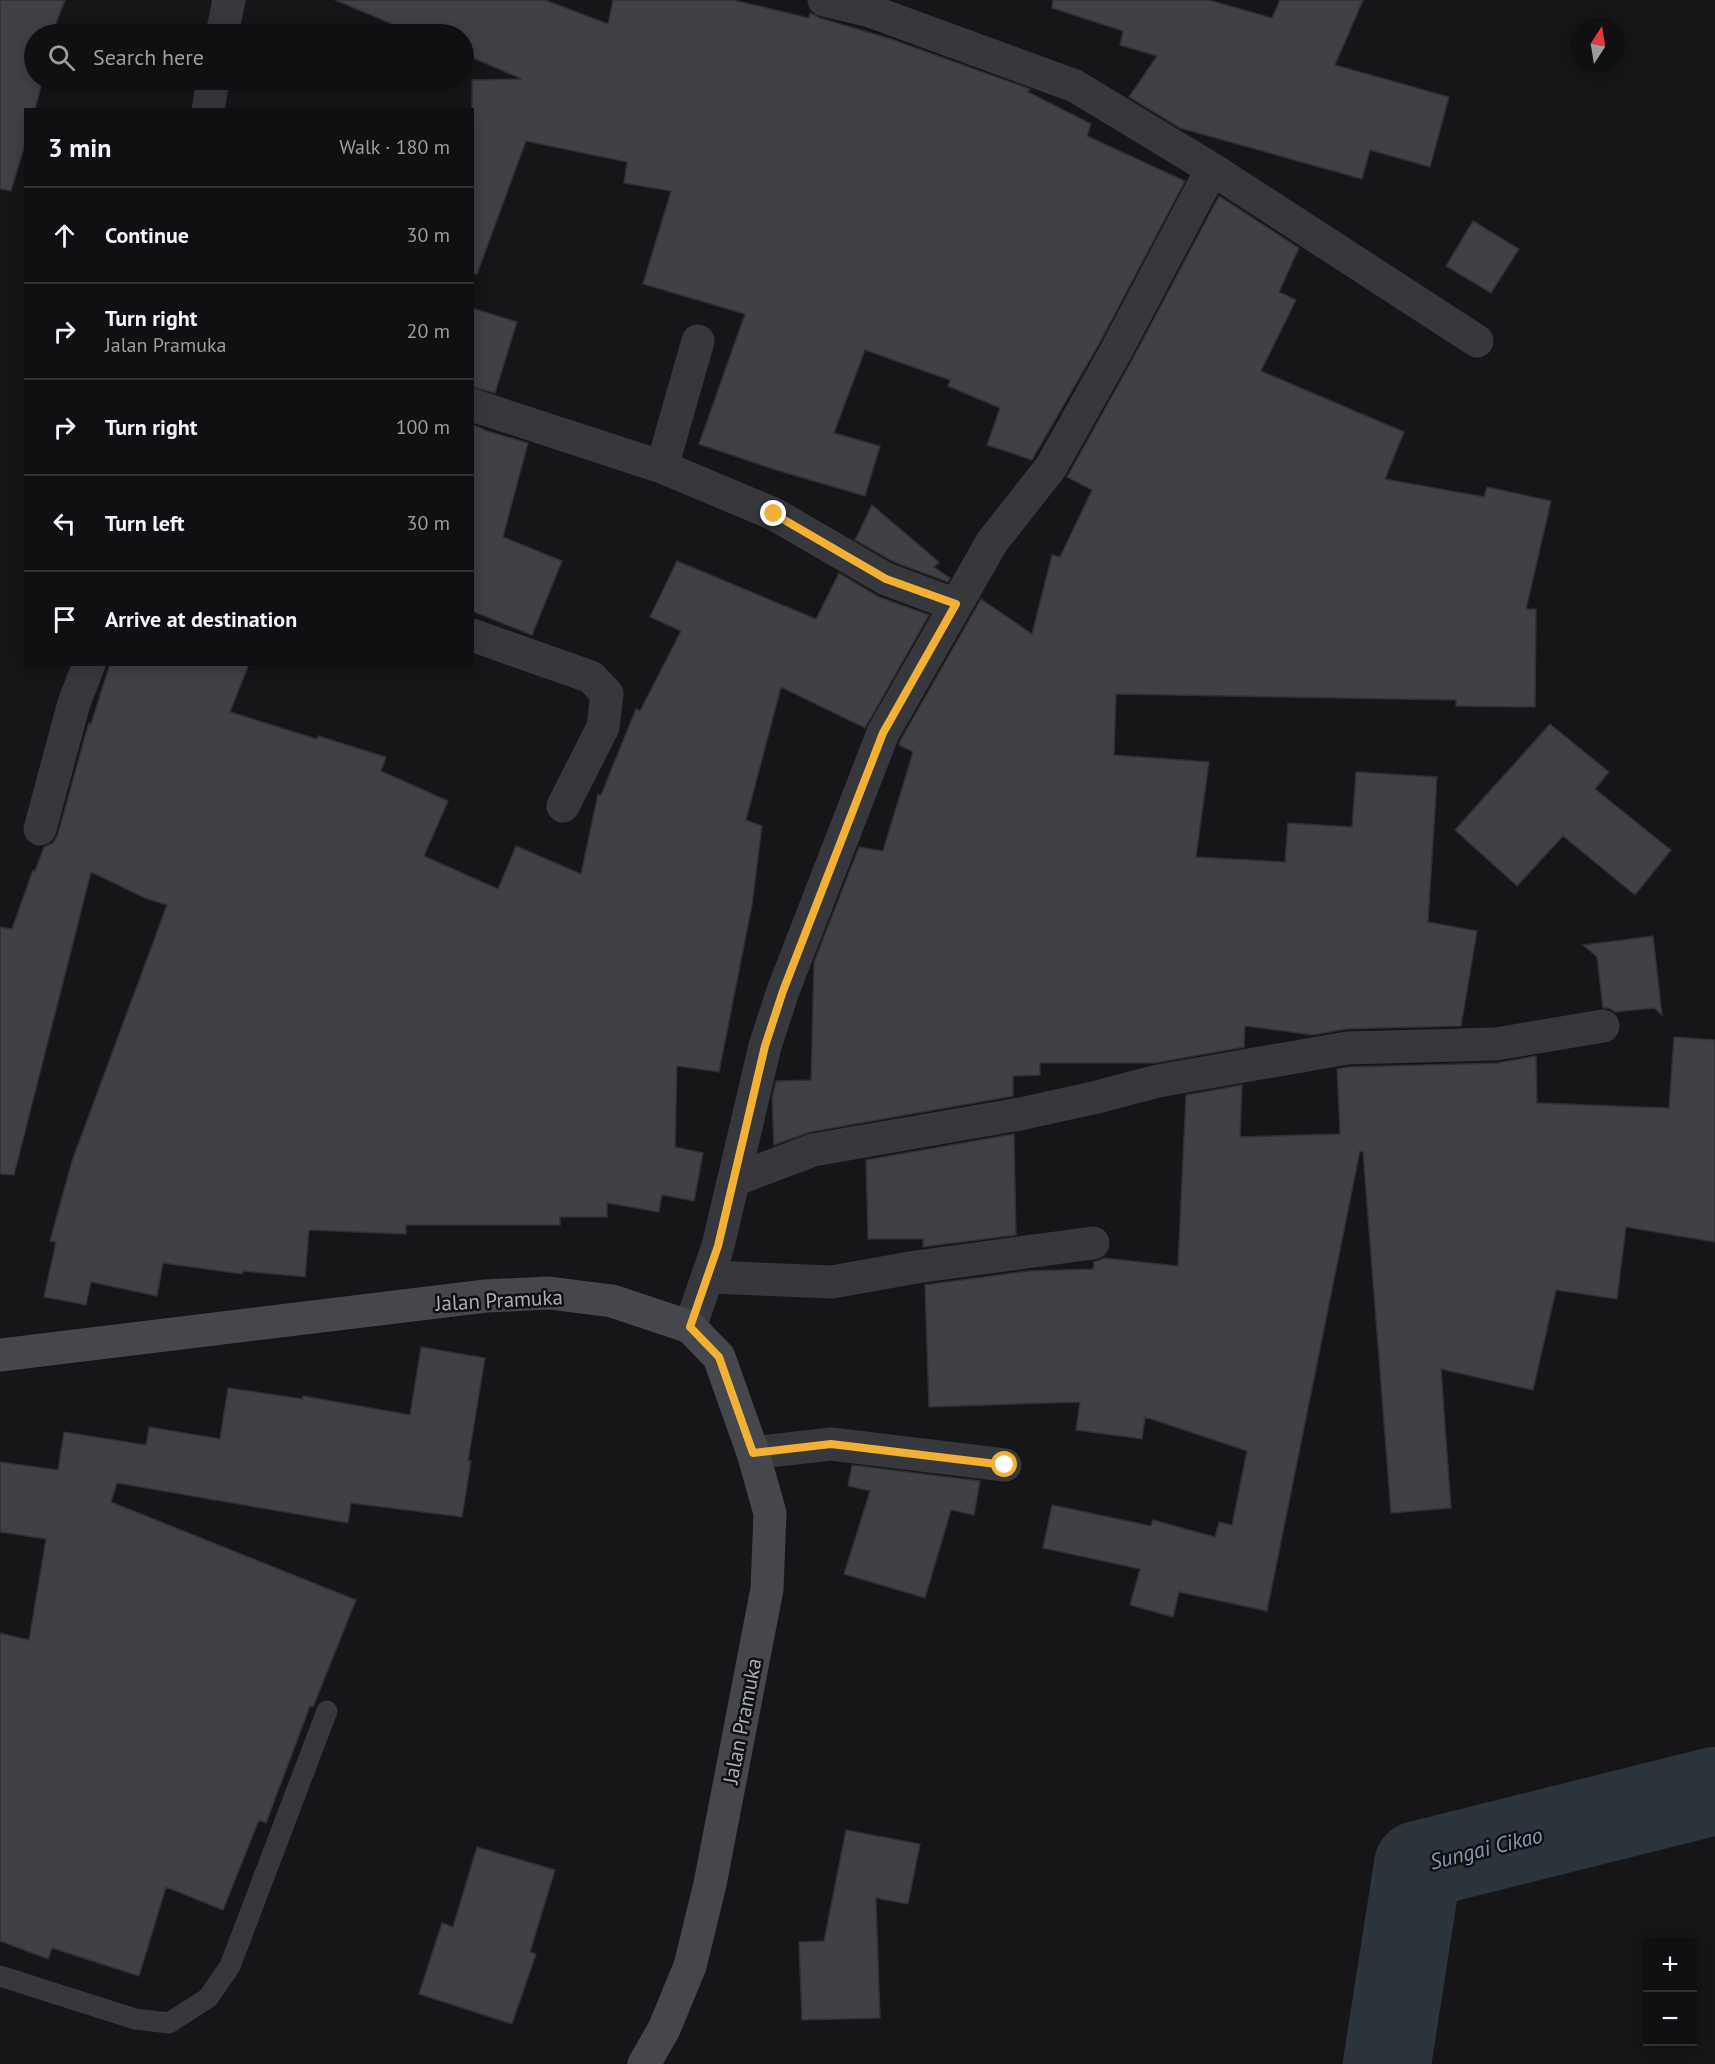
<!DOCTYPE html>
<html lang="en">
<head>
<meta charset="utf-8">
<style>
	:root { --surface:#101012; --page:#1e1e20; --text:#f1f3f6; --muted:#9c9d9f; --line:#303032 }
	body { margin:0; font-family:"PT Sans",sans-serif; background:var(--page); color:var(--text) }
	.controls { position:absolute; right:18px; bottom:18px; display:grid; overflow:hidden; border-radius:0px; box-shadow:0 3px 15px #0003 }
	.controls button { width:54px; height:54px; display:grid; place-items:center; padding:0; border:0; border-bottom:2px solid var(--line); background:var(--surface); color:var(--text); font:30px sans-serif }
	.compass { position:absolute; left:1571px; top:18px; width:54px; height:54px; border-radius:50%; background:var(--surface); box-shadow:0 3px 15px #0003; rotate:12deg }
	.stop { position:absolute; width:18px; height:18px; margin:-14px; border:4px solid #f2b134; border-radius:50%; background:#fff }
	.stop.end { background:#f2b134; border-color:#fff; box-shadow:0 2px 6px #0008 }
	.list { margin:0; padding:0; list-style:none }
	h2 { display:flex; justify-content:space-between; align-items:center; height:78px; margin:0; padding:0 24px; font-size:26px }
	h2 small { font-size:20px; font-weight:400; color:var(--muted) }
	.list li { display:grid; grid-template-columns:39px 1fr auto; gap:18px; align-items:center; box-sizing:border-box; height:96px; padding:0 24px; border-top:2px solid var(--line) }
	.list b { display:block; font-size:22px; white-space:nowrap }
	.list p { margin:0; font-size:20px; white-space:nowrap; color:var(--muted) }
	.list em { font-size:20px; font-style:normal; color:var(--muted) }
	.icon { flex:none; width:33px; height:33px; fill:none; stroke:currentColor; stroke-width:2; stroke-linecap:round; stroke-linejoin:round }
	.map { position:relative; flex:none; width:1715px; height:2064px; overflow:hidden }
	.search { position:absolute; background:var(--surface); box-shadow:0 3px 15px #0003; left:24px; top:24px; width:450px; height:66px; display:flex; align-items:center; gap:15px; box-sizing:border-box; padding:0 21px; border-radius:33px; color:var(--muted); font-size:22px }
	.panel { position:absolute; background:var(--surface); box-shadow:0 3px 15px #0003; left:24px; top:108px; width:450px; height:558px; border-radius:0px }
	.map>svg:first-child { display:block }
</style>
</head>
<body>
<div class="map">
<svg width="1715" height="2064" viewBox="0 0 1715 2064">
	<rect width="100%" height="100%" fill="#161618"/>
	<g fill="none" stroke-linecap="round" stroke-linejoin="round">
		<path stroke="#2c353c" stroke-width="88" d="M1387,2064L1418,1865L1715,1791"/>
	</g>
	<path fill="#404145" stroke="#303034" stroke-width="1.5" d="M0,0H65L52,34H34V80L42,82L35,110H26V141L11,191L0,189Z
		M335,0H545L608,24L613,0H733L809,18L810,13L820,18L891,39L1030,89L1028,92L1091,124L1087,136L1185,181L1099,344L1032,460L987,445L1000,408L948,386L950,380L865,350L834,433L880,446L865,496L773,469L699,444L745,314L643,284L671,191L624,183L627,162L526,141L477,274H472V80L522,79L464,54V34H416Z
		M1053,0H1209L1272,18L1280,0H1363L1335,65L1449,97L1430,167L1370,150L1362,179L1180,128L1129,97L1157,56L1120,45L1123,31L1052,8Z
		M1219,196L1299,248L1279,292L1296,300L1261,371L1404,432L1385,479L1484,497L1487,487L1551,501L1526,609H1536L1535,707L1456,706V700L1116,694L1114,755L1209,762L1196,857L1285,862L1288,823L1352,827L1356,772L1437,777L1428,922L1477,931L1461,1026L1346,1029L1313,1035L1245,1026L1244,1047L1155,1063H1040V1075L1013,1076V1096L810,1132L774,1145L772,1098L776,1081L811,1080L814,962L859,847L883,851L913,752L899,745L900,741L981,599L1032,634L1052,555L1060,557L1092,490L1067,477L1131,362Z
		M1473,221L1519,249L1491,293L1446,266Z
		M472,308L517,322L495,393L472,387Z
		M472,425L484,429V430L528,443L503,537L562,561L532,635L472,611Z
		M872,505L939,562L934,567L950,578L948,582L894,562L855,540Z
		M677,561L816,619L839,573L879,597L929,615L865,728L781,687L746,820L762,826L752,905L719,1072L677,1066L675,1147L703,1153L694,1201L662,1195L659,1212L607,1203V1217H560V1225H406V1234L309,1230L305,1277L243,1271L242,1274L163,1263L157,1296L91,1282L86,1305L44,1297L56,1242L50,1241L72,1161L167,905L145,898L91,872L14,1175L0,1174V927L12,929L33,870L35,871L44,847L53,843L58,834L85,736L89,723L91,724L110,664H249L230,712L317,739L318,736L386,757L381,771L448,801L424,856L498,889L516,846L581,874L598,794L601,795L636,709L640,711L681,631L650,617Z
		M1550,724L1609,772L1595,789L1671,850L1635,895L1563,836L1517,886L1455,830Z
		M1653,936L1662,1015L1654,1008L1615,1012L1609,1008H1603L1597,957L1583,945Z
		M1674,1037L1715,1040V1242L1626,1227L1617,1299L1556,1290L1533,1390L1441,1369L1451,1508L1391,1513L1363,1152L1360,1151L1267,1611L1179,1592L1173,1617L1130,1605L1140,1569L1043,1548L1052,1505L1151,1526L1153,1520L1215,1537L1219,1522L1232,1525L1247,1451L1145,1417L1142,1439L1076,1430L1080,1402L929,1407L925,1285L1028,1271L1093,1269L1094,1262L1104,1258L1178,1266L1186,1095L1242,1085L1240,1137L1340,1134L1337,1069L1349,1067L1497,1063L1536,1056L1537,1103L1669,1108Z
		M1014,1134L1016,1235L923,1247V1239H868L866,1160Z
		M421,1347L485,1358L468,1461H471L462,1517L351,1503L348,1523L117,1483L111,1502L356,1600L313,1707L310,1706L266,1823L259,1820L223,1910L166,1887L139,1976L52,1948L48,1959L0,1941V1633L29,1640L46,1539L0,1532V1462L58,1470L64,1432L146,1445L149,1427L220,1439L228,1388L303,1399V1396L410,1415Z
		M852,1465L980,1481L974,1515L951,1510L925,1598L844,1574L870,1491L848,1486Z
		M846,1830L920,1844L908,1904L876,1898L880,2018L802,2020L799,1942L824,1941Z
		M477,1847L555,1870L530,1952L536,1954L512,2024L419,1994L442,1923L453,1927Z"/>
	<g fill="none" stroke-linecap="round" stroke-linejoin="round">
		<path stroke="#37383d" stroke-width="21" d="M0,1976L135,2019L169,2023L208,1998L230,1966L327,1711"/>
		<path stroke="#37383d" stroke-width="33" d="M222,34L229,0
			M208,110L213,80
			M1212,169L1477,341
			M472,405L662,467L774,514L886,579L956,605
			M662,467L698,341
			M472,635L591,677L607,694L603,727L563,806
			M40,829L74,703L89,664
			M734,1180L813,1150L1020,1114L1093,1098L1158,1081L1347,1048L1496,1044L1603,1026
			M708,1277L832,1282L916,1267L1093,1243
			M690,1327L718,1246L765,1046L783,991L883,733L992,542L1051,467L1115,353L1212,169L1075,86L870,11L824,0
			M753,1453L831,1444L1005,1465"/>
		<path stroke="#45474d" stroke-width="33" d="M0,1355L486,1296L549,1293L612,1301L690,1327L719,1357L753,1453L770,1513L767,1589L710,1884L690,1966L664,2029L644,2064"/>
	</g>
	<g fill="none" stroke-linecap="round" stroke-linejoin="round">
		<path stroke="#f2b134" stroke-width="8" d="M774,514L886,579L956,604L883,733L783,991L765,1046L718,1246L690,1327L719,1357L753,1453L831,1444L1005,1465"/>
	</g>
	<g text-anchor="middle" dominant-baseline="central" stroke-width="5" stroke-linejoin="round" paint-order="stroke">
		<g font-size="21" fill="#a8adb8" stroke="#111113">
			<text transform="translate(499 1300) rotate(-3)">Jalan Pramuka</text>
			<text transform="translate(742 1721) rotate(-79)">Jalan Pramuka</text>
		</g>
		<g font-size="22" font-style="italic" fill="#7f9bb3" stroke="#111113">
			<text transform="translate(1486 1848) rotate(-14)">Sungai Cikao</text>
		</g>
	</g>
</svg>
<div class="controls">
<button>+</button>
<button>−</button>
</div>
<svg class="compass" viewBox="-18 -18 36 36"><path d="M0-13l5 13h-10z" fill="#e53935"/><path d="M0 13l5-13h-10z" fill="#9c9d9f"/></svg>
<div class="stop" style="left:1005px;top:1465px"></div>
<div class="stop end" style="left:774px;top:514px"></div>
<div class="search"><svg class="icon" aria-label="search" viewBox="0 0 24 24"><circle cx="10" cy="10" r="6"/><path d="M15 15l6 6"/></svg>Search here</div>
<section class="panel">
<h2>3 min<small>Walk · 180 m</small></h2>
<ul class="list">
<li><svg class="icon" aria-label="ahead" viewBox="0 0 24 24"><path d="M12 20V5M6 11l6-6 6 6"/></svg><div><b>Continue</b></div><em>30 m</em></li>
<li><svg class="icon" aria-label="right" viewBox="0 0 24 24"><path d="M7 20v-9h11M14 6l5 5-5 5"/></svg><div><b>Turn right</b><p>Jalan Pramuka</p></div><em>20 m</em></li>
<li><svg class="icon" aria-label="right" viewBox="0 0 24 24"><path d="M7 20v-9h11M14 6l5 5-5 5"/></svg><div><b>Turn right</b></div><em>100 m</em></li>
<li><svg class="icon" aria-label="left" viewBox="0 0 24 24"><path d="M17 20v-9H6M10 6l-5 5 5 5"/></svg><div><b>Turn left</b></div><em>30 m</em></li>
<li><svg class="icon" aria-label="arrive" viewBox="0 0 24 24"><path d="M6 21V4h12l-3 4 3 4H6"/></svg><div><b>Arrive at destination</b></div></li>
</ul>
</section>
</div>
</body>
</html>
